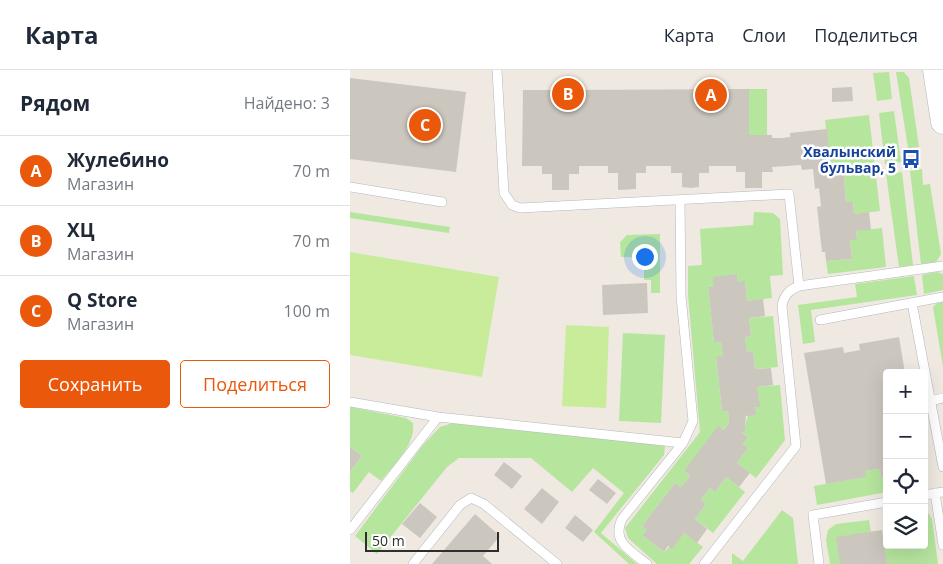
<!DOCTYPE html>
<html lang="ru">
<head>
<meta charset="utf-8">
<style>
	:root { --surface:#fff; --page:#f6f6f7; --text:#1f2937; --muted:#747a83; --line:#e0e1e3; --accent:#ea580c }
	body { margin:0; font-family:"Open Sans",sans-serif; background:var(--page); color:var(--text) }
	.controls { position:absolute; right:15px; bottom:15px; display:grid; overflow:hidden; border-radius:5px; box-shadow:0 5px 20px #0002 }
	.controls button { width:45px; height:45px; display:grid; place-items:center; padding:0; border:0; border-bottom:1px solid var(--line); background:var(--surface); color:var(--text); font:25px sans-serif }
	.scale { position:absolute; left:15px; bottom:12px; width:134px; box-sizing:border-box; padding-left:5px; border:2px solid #2e2e2e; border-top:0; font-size:14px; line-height:18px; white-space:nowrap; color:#2e2e2e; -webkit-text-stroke:4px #fff; paint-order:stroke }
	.you { position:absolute; left:294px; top:186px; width:18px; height:18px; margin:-12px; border:4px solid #fff; border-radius:50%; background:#1a73e8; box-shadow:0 0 0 8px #1a73e833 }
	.badge { display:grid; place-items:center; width:32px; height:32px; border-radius:50%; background:var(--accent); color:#fff; font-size:16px; font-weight:700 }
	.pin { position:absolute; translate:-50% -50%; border:2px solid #fff; box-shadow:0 1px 5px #0006 }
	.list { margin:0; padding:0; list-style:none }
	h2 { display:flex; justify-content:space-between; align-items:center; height:65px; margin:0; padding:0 20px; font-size:21px }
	h2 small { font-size:16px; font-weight:400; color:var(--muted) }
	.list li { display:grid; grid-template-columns:32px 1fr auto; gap:15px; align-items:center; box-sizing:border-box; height:70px; padding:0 20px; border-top:1px solid var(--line) }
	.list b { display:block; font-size:19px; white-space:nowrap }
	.list p { margin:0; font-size:16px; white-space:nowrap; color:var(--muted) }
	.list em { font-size:16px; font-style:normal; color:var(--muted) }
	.actions { display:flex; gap:10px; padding:15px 20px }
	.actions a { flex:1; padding:11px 0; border:1px solid var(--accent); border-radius:5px; text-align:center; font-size:18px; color:var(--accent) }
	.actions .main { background:var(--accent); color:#fff }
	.icon { flex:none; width:28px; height:28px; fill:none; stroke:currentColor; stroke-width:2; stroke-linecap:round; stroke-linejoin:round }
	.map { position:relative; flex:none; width:593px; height:494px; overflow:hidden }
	header { display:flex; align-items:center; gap:30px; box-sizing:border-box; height:70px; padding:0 25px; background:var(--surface); border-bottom:1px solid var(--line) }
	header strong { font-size:24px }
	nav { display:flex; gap:28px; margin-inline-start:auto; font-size:18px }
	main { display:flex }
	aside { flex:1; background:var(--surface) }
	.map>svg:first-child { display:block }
</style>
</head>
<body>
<header>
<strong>Карта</strong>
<nav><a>Карта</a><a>Слои</a><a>Поделиться</a></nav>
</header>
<main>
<aside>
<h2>Рядом<small>Найдено: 3</small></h2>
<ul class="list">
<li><span class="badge">A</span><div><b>Жулебино</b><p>Магазин</p></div><em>70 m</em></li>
<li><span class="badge">B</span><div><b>ХЦ</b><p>Магазин</p></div><em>70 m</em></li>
<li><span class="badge">C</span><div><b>Q Store</b><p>Магазин</p></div><em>100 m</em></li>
</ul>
<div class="actions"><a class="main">Сохранить</a><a>Поделиться</a></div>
</aside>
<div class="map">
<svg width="593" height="494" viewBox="0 0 593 494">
	<rect width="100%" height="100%" fill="#efe9e1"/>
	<path fill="#b6e59e" d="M539,2L542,29L527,31L523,3Z
		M546,2H554L559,8L569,77L558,78Z
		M399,19H417V65H399Z
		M544,41L551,92L535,94L529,43Z
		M519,45L530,141L504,144L503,132H496L494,106L476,96L475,93L480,92L475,50Z
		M572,99L573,115L580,114L591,184L586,192L571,194L560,101Z
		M552,102L563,195L549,197L536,104Z
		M0,142L100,157L99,163L0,148Z
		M404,142L423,143L430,149L433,205L420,206L422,228L397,231L395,212H388L387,204L364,216L358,217L364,273L371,272L373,286L366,288L372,341H378L379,353L334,401L340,406L331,417L325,413L292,456L297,460L292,465L314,482L334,463L353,477L339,494H307L278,468L275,458L350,362L338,225V196L352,195L350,159L403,155Z
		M532,158L536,197L478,204L476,191L502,189L500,170H507L506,161Z
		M310,164V223H301V210H294V187H271L270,172L277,165Z
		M587,202L593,204V220L574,224L572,205Z
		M564,206L567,225L461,240L465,272L453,274L448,235L507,227L505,214Z
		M593,232V297L583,237L587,233Z
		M423,246L428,297L405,299L403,281L397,282L395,267L401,266L399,248Z
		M273,263L315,265L311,353L269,351Z
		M430,315L435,370L406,408L387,393L398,378L393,374L398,367L392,363C399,353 394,340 409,336L407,317Z
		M0,337L56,348L63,353C66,375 43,395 31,411L19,402L3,423L0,421V402L12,386L0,377Z
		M103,353L311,374L315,376L314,385L251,463L287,494H279L244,462L274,423L243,398L222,422L181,388H109L97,397L27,484L5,466L73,375L90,357Z
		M530,399L531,406H537V422L467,435L464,416L515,407V401Z
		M376,407L395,422L363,463L345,449L356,434L351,430L360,418L365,422Z
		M574,436L582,449L588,494H537L534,477L536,476L534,440L537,439V475H574Z
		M432,440L443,448L448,494H382V483L393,491Z
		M519,450L521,462L490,494H480L476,470L478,460L486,454Z"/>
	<path fill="#c9ec9a" d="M0,182L149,207L132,307L0,285Z
		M216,255L259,257L256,338L212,336Z"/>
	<path fill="#cbc7bf" d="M0,8L116,22L106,102L0,89Z
		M206,16H224V20L399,19V65H422V68H432L440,67V63L477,59L480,92L475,93L476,96L499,94L500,105L494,106L496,132H503L504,144L519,142L521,160L506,161L507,170H500L502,189L476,191L475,182H472L467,137L471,136L469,118L465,119L463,99L452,100L451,95L422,97L423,102H412V118H395V102H386V96H359V103H349V117L341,118L332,117V103H321V96H296V103H286V119L268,120V103H258V96H229V104H219V120H202V104H192V96H172L173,20H206Z
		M502,17L503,31L482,32V18Z
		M387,204L388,212L395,211L397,231L413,229L415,246L399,248L401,266L395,267L397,282L403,281L405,299L421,298L423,315L407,317L410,337H405L406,345L396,346L395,359L392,363L398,367L393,374L398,378L387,393L400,403L389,417L376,407L365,422L360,418L351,430L356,434L345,449L357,459L347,473L334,463L322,479L318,476L314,482L292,465L297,460L292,456L325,413L331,417L340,406L334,401L368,356L373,360L379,353L378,341H372L366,287L373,286L371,272L364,273L358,217L364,216L363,207Z
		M297,213L298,243L253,245L252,215Z
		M549,267L555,303H537V406L531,407L530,399L515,401L516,407L476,414L454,283L493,277L494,283L510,280L509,274Z
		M0,377L12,386L0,402Z
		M154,392L172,406L162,419L144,405Z
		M248,409L266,423L257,434L239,420Z
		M192,418L209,432L192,454L174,439Z
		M70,433L87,447L70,468L52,454Z
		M125,444L150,466L133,486L142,494H82Z
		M225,445L243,460L233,472L215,458Z
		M532,460L537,494H490L486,467Z"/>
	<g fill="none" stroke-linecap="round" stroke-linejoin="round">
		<g stroke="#b4b7c1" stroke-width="10">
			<path id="lane" d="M147,0L154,123L162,135L170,138L439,124L449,216C439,220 434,225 432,236L446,376L354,494
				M0,117L92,132
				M449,216L593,196
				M562,233L593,397
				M470,250L593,227
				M580,331L593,328
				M0,332L88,347L0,460
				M88,347L333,373
				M585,423L593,475
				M574,425L593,422
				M63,494L110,435L121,428L134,434L207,494
				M297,494C281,481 261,472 272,449L333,373L343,351L331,226L330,130
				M469,494L463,445L537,432"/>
		</g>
		<g stroke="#b4b7c1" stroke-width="25">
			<path id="secondary" d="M585,0L593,52"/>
		</g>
		<use href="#lane" stroke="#fff" stroke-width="9"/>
		<use href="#secondary" stroke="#fff" stroke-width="24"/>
	</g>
	<defs>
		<g id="bus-bare" transform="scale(1.5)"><path d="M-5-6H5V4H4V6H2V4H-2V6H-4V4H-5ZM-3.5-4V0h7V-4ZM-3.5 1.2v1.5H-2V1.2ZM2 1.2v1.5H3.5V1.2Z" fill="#1a4fb4" stroke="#fff" stroke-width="2.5" paint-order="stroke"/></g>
	</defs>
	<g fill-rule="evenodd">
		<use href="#bus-bare" x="561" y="89"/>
	</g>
	<g text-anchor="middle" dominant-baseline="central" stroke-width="5" stroke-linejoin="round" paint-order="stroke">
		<g font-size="14" font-weight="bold" fill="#164399" stroke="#fff" text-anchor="end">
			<text x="546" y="81">Хвалынский<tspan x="546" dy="16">бульвар, 5</tspan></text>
		</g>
	</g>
</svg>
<div class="controls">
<button>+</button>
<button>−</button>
<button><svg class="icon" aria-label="locate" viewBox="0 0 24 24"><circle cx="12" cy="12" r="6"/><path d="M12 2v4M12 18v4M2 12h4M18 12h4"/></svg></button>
<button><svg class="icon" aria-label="layers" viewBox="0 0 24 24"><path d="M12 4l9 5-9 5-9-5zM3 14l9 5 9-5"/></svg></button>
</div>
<div class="scale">50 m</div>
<div class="you"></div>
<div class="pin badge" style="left:361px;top:25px">A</div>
<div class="pin badge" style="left:218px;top:24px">B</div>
<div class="pin badge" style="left:75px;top:55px">C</div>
</div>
</main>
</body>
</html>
